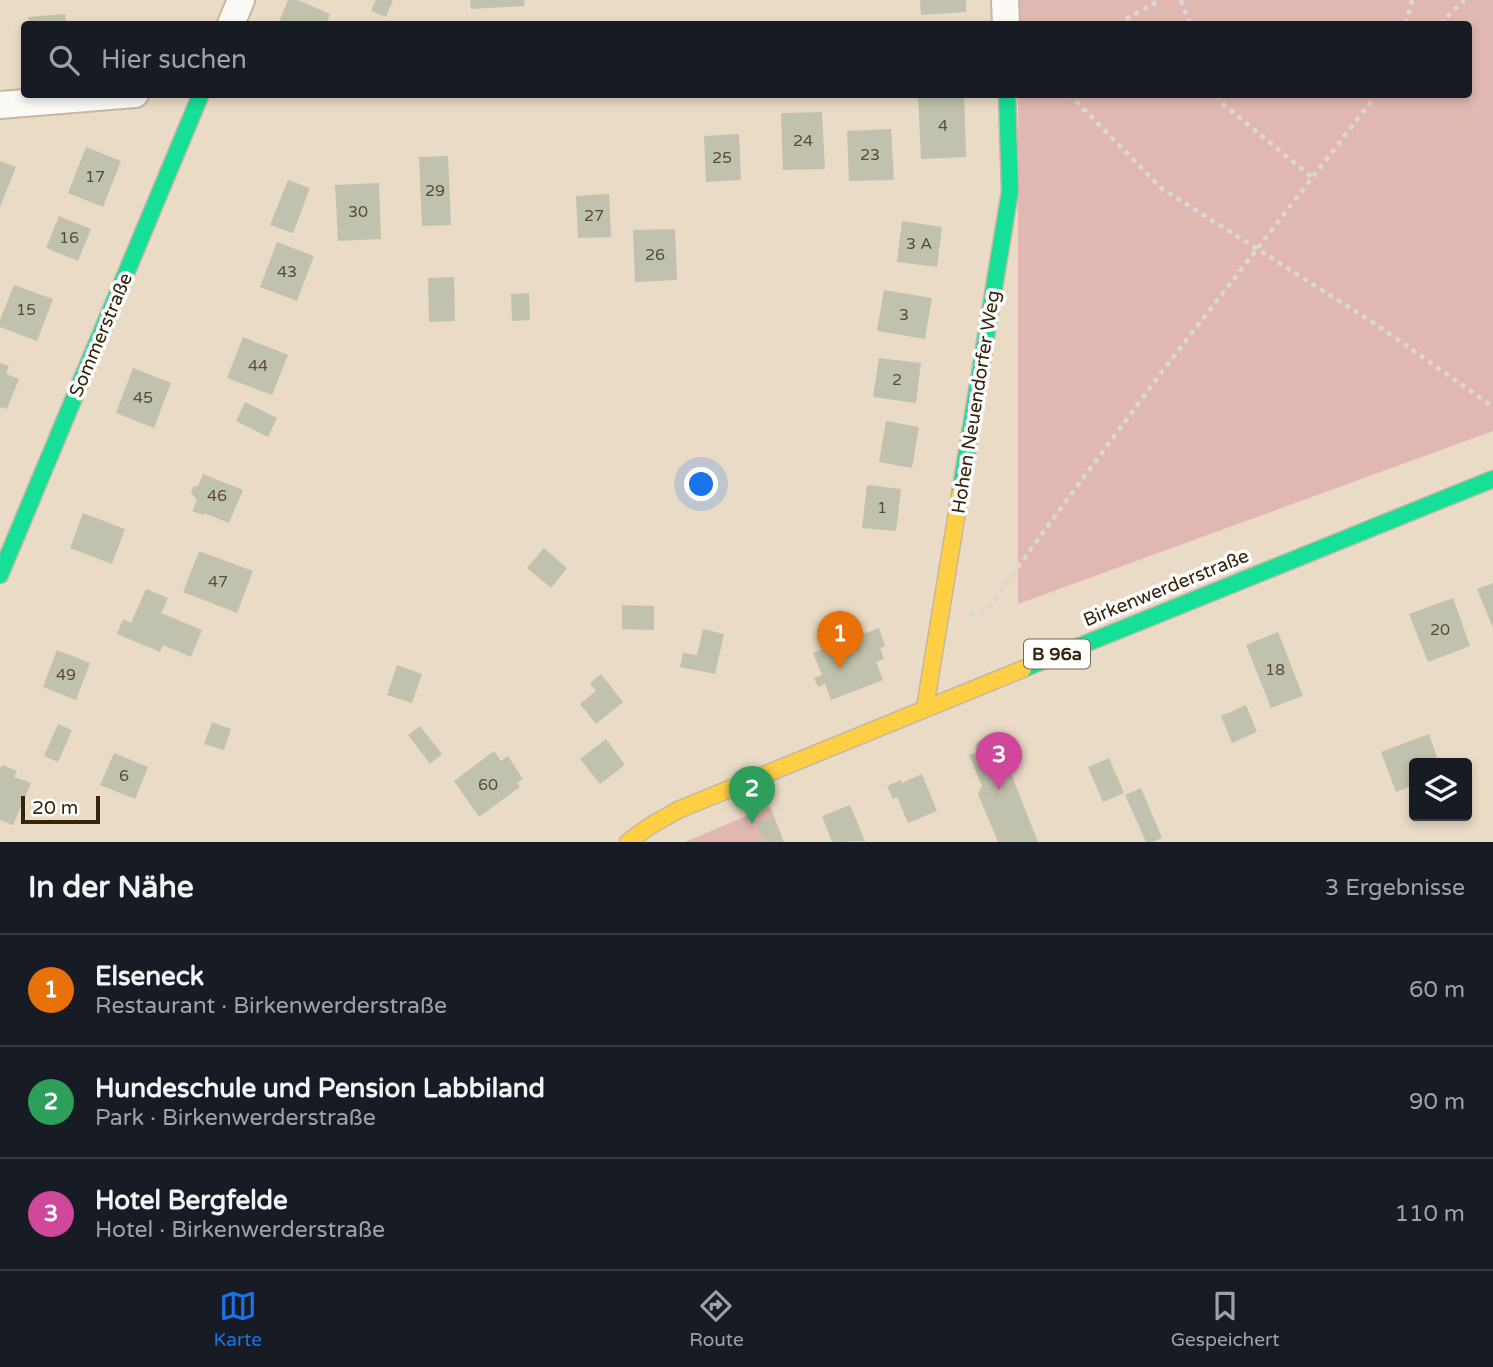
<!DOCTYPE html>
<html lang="de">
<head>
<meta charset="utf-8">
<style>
	:root { --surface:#171b24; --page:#242831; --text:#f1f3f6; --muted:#9ea1a6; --line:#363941; --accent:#1a73e8 }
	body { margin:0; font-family:"Varela Round",sans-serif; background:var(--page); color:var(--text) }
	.controls { position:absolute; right:21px; bottom:21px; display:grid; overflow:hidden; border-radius:7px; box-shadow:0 4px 10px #0003 }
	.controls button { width:63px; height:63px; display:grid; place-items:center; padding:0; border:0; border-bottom:2px solid var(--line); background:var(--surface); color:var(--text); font:35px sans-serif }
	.scale { position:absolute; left:21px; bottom:18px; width:79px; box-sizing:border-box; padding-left:7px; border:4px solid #36250b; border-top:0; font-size:19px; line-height:24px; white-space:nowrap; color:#36250b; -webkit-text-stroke:5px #fff; paint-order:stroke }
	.you { position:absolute; left:702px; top:485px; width:24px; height:24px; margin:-18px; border:5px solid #fff; border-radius:50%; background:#1a73e8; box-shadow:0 0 0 10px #1a73e833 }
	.badge { display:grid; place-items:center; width:46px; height:46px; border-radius:50%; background:var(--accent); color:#fff; font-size:23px; font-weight:700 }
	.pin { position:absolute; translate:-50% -58px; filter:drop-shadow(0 2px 4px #0008) }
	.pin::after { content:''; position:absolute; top:37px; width:24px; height:21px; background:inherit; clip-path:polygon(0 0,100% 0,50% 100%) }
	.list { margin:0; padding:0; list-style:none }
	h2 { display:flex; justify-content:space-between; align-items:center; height:91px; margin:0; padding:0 28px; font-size:30px }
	h2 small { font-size:23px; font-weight:400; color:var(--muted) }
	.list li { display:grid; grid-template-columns:46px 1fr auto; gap:21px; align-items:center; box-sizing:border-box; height:112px; padding:0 28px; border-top:2px solid var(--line) }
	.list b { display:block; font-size:26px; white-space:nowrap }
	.list p { margin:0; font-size:23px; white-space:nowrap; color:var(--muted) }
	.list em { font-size:23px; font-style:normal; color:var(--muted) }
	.icon { flex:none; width:38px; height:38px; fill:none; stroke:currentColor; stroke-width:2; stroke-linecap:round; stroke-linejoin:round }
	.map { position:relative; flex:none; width:1493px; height:842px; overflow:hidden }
	.search { position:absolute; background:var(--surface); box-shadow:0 4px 10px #0003; left:21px; right:21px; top:21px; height:77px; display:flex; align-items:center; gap:18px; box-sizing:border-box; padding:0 24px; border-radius:7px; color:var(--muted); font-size:26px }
	.sheet { height:427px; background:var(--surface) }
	nav { display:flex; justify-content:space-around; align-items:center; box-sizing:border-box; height:98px; border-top:2px solid var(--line); background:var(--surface); font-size:19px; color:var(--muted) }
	nav a { display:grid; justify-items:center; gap:4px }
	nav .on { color:var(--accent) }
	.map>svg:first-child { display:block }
</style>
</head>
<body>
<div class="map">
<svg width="1493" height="842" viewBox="0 0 1493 842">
	<rect width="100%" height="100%" fill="#eadbc7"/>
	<path fill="#e1b8b1" d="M1018,0H1493V431L1018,604V95L1468,94V24H1018Z
		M770,806L784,842H685Z"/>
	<path fill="#c1c2ad" d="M288,0H298L330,14L326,24H278Z
		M376,0H393L386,17L371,11Z
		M470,0H524L525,6L471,9Z
		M920,0H966V12L921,15Z
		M65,14L66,24H29L28,17Z
		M964,94L966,157L921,159L918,95Z
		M822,112L825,169L783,170L781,113Z
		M891,129L894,180L849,181L847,131Z
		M739,134L741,180L706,182L704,136Z
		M86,147L121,161L103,207L68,193Z
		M448,156L451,225L422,226L419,157Z
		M0,161L16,167L0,207Z
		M288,180L310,188L293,233L270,225Z
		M379,183L381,239L338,241L335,185Z
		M609,194L611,237L578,238L576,196Z
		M59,216L91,229L78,261L46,248Z
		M902,221L942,227L937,267L897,262Z
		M675,229L677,280L635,282L633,230Z
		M277,242L314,256L297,301L260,287Z
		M454,277L455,321L429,322L428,278Z
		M14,285L53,299L37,341L0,327V320Z
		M884,290L932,298L925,339L877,331Z
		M529,293L530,320L512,321L511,294Z
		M243,337L288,355L272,395L227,378Z
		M879,358L921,363L916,403L873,397Z
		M0,363L9,366L6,374L19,379L7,409L0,407Z
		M133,368L171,383L154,428L116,413Z
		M245,402L277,418L268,437L236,421Z
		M886,421L919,427L912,468L879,462Z
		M203,474L243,490L229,523L204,513L203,515L192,511L197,500L191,493L193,487L198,486Z
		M867,485L901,489L896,531L862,528Z
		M83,513L125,529L112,564L70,548Z
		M544,548L567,568L551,588L527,568Z
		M199,551L253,571L237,613L183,592Z
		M1493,583V628L1477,589Z
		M146,589L168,598L161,613L202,630L191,657L163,645L160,652L117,634L123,619L131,623Z
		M1453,598L1470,646L1428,662L1409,614Z
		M622,605L654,606V630L622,629Z
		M879,628L885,646L880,648L884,659L876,662L883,680L831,700L825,684L818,687L814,678L822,675L813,653Z
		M703,629L724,634L715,674L680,667L683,653L697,655Z
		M1278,632L1303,696L1271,708L1246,645Z
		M57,650L90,663L76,700L43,687Z
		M397,665L422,674L412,703L387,695Z
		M601,674L623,702L596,724L580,704L596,691L590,683Z
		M1246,705L1257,732L1232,743L1221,716Z
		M212,722L231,729L224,750L204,744Z
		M58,724L72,730L58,762L44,756Z
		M420,726L442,754L430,764L408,735Z
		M1429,734L1439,763H1414V785L1396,792L1381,752Z
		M606,739L625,765L600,784L580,759Z
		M984,739L989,742L991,746L999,743L1038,842H998L978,794L982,786L969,755L977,752L975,748L977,742Z
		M494,751L501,761L508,756L523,779L517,783L520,787L479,817L454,781Z
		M114,753L148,767L135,799L100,785Z
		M1109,758L1124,793L1103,802L1088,767Z
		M2,765L17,771L14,777L31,783L13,825L0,820V770Z
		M922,774L937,811L908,823L897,797L893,799L887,786L901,780L902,783Z
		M1141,788L1162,838L1152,842H1146L1125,795Z
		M850,805L865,841L832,842L822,816Z
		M774,817L783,841L764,842L757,824Z"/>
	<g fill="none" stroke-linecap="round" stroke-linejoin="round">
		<g stroke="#c6b7a3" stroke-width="30">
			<path id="street" d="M1005,0L1006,24
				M231,24L241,0
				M0,105L135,94"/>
		</g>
		<g stroke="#c6b7a3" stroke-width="19">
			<path id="fast" d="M960,494L1010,191L1007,94
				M0,575L201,94
				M1023,669L1493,479"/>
		</g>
		<g stroke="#c6b7a3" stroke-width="19">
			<path id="slow" d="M925,708L960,494
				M628,842L650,826L678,810L1023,669"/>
		</g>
		<path stroke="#dcd7d0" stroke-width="4.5" stroke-dasharray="5 5" stroke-linecap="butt" d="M1181,0L1190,24
			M1117,24L1160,0
			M1406,24L1412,0
			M1440,24L1464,0
			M1069,94L1161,188L1380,327L1493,407
			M1218,94L1224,105L1313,178
			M970,615L989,608L1041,535L1164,369L1377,94"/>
		<use href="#street" stroke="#fcfaf7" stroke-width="26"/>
		<use href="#fast" stroke="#16e098" stroke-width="16"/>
		<use href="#slow" stroke="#ffcf43" stroke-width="16"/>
	</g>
	<g text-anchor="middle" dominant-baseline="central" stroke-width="7" stroke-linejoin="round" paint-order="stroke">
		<g font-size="16" fill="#594c34">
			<text x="943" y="126">4</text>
			<text x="803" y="141">24</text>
			<text x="870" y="155">23</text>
			<text x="722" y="158">25</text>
			<text x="95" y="177">17</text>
			<text x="435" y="191">29</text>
			<text x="358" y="212">30</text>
			<text x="594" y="216">27</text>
			<text x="69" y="238">16</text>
			<text x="919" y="244">3 A</text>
			<text x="655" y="255">26</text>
			<text x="287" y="272">43</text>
			<text x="26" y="310">15</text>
			<text x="904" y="315">3</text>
			<text x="258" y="366">44</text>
			<text x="897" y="380">2</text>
			<text x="143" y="398">45</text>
			<text x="217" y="496">46</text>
			<text x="882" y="508">1</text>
			<text x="218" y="582">47</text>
			<text x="1440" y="630">20</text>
			<text x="1275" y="670">18</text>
			<text x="66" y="675">49</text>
			<text x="124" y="776">6</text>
			<text x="488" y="785">60</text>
		</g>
		<rect fill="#fff" stroke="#726654" stroke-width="2" x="1024" y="639.5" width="66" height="29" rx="5"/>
		<g font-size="18" font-weight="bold" fill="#36250b">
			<text x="1057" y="654">B 96a</text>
		</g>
		<g font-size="19" fill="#36250b" stroke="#fff">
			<text transform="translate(101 335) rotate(-67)">Sommerstraße</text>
			<text transform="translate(976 402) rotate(-81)">Hohen Neuendorfer Weg</text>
			<text transform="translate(1166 588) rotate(-22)">Birkenwerderstraße</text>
		</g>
	</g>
</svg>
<div class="controls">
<button><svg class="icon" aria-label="layers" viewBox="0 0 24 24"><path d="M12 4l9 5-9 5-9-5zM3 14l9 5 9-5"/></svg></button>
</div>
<div class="scale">20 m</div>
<div class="you"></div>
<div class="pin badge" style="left:840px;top:669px;background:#e8710a">1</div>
<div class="pin badge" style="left:752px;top:824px;background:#2e9e5b">2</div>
<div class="pin badge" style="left:999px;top:790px;background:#d1479c">3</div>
<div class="search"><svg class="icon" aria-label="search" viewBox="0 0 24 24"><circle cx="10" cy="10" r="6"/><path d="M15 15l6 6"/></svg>Hier suchen</div>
</div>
<section class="sheet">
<h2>In der Nähe<small>3 Ergebnisse</small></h2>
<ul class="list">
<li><span class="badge" style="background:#e8710a">1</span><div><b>Elseneck</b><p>Restaurant · Birkenwerderstraße</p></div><em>60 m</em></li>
<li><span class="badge" style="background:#2e9e5b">2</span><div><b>Hundeschule und Pension Labbiland</b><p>Park · Birkenwerderstraße</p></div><em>90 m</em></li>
<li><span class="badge" style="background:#d1479c">3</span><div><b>Hotel Bergfelde</b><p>Hotel · Birkenwerderstraße</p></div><em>110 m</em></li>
</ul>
</section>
<nav>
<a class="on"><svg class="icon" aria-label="map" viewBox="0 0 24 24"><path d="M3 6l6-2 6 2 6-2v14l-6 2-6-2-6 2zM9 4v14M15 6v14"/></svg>Karte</a>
<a><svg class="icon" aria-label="directions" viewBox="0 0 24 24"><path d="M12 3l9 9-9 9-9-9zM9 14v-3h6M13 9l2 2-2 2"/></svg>Route</a>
<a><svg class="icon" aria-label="saved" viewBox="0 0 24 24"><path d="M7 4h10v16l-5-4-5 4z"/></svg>Gespeichert</a>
</nav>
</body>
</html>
